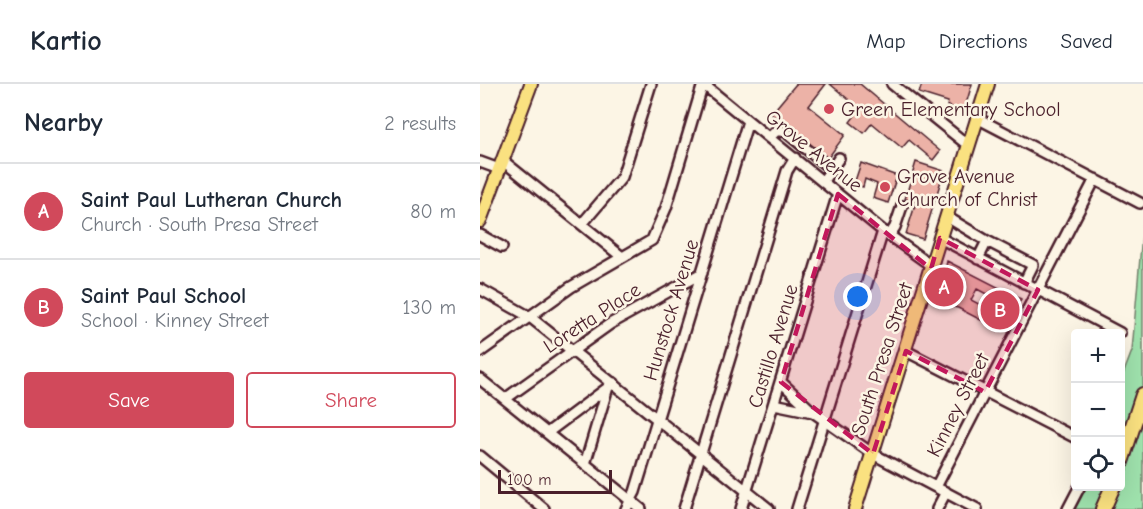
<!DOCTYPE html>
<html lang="en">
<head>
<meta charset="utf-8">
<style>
	:root { --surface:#fff; --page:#f6f6f7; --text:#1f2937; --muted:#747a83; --line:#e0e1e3; --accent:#d1495b }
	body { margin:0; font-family:"Comic Neue",sans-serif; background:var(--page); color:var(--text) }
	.controls { position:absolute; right:18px; bottom:18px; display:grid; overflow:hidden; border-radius:6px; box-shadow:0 6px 24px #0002 }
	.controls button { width:54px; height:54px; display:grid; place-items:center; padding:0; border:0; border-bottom:2px solid var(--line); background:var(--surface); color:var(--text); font:30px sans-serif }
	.scale { position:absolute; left:18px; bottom:15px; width:114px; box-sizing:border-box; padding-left:6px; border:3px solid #4a1f2b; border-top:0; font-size:16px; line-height:21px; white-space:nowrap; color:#4a1f2b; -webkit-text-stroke:4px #fcf5e5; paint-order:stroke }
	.you { position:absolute; left:378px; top:213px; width:21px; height:21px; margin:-15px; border:4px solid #fff; border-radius:50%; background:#1a73e8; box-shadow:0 0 0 9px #1a73e833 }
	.badge { display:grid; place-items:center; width:39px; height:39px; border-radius:50%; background:var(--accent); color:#fff; font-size:20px; font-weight:700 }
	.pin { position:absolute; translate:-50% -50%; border:3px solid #fff; box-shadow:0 2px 6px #0006 }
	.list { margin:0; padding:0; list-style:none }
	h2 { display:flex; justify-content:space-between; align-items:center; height:78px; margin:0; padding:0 24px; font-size:26px }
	h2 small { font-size:20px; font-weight:400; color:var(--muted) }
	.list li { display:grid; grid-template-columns:39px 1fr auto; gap:18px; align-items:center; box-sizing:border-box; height:96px; padding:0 24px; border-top:2px solid var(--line) }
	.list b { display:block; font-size:22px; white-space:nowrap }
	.list p { margin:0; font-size:20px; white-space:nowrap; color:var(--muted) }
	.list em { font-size:20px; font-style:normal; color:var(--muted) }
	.actions { display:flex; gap:12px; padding:18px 24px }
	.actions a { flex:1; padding:14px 0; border:2px solid var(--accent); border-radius:6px; text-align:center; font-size:21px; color:var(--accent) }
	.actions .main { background:var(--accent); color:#fff }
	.icon { flex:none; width:33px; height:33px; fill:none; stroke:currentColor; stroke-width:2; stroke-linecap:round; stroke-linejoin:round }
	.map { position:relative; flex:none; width:663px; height:425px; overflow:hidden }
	header { display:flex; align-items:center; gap:36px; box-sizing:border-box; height:84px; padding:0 30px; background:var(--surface); border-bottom:2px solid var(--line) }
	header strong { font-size:28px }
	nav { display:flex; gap:33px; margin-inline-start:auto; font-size:21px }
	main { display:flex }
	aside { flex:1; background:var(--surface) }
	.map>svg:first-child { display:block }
</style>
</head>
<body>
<header>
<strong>Kartio</strong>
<nav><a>Map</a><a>Directions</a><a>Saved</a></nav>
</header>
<main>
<aside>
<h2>Nearby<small>2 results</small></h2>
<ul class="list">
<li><span class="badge">A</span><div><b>Saint Paul Lutheran Church</b><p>Church · South Presa Street</p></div><em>80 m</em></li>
<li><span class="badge">B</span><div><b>Saint Paul School</b><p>School · Kinney Street</p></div><em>130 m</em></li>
</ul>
<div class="actions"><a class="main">Save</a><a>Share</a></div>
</aside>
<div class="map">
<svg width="663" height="425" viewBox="0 0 663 425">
	<rect width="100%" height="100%" fill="#fcf5e5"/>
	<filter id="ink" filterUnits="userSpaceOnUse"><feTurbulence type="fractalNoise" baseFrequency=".0167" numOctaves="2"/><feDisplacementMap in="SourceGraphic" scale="12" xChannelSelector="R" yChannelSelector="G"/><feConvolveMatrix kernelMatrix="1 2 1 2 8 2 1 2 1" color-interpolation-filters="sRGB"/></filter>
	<g filter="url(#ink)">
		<path fill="#9fe2ad" stroke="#74806c" stroke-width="1.5" d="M663,138V425H594L605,403L640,402L641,296L652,267Z"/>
		<path fill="#ecb2a7" stroke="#4a1f2b" stroke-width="1.5" fill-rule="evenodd" d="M316,0H346L329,22L365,51L348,74L291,30Z
			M350,0H380L460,67L453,76L429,56L422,64L392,39L384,49L370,38L380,25Z
			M442,0H492L484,27L467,22L468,18L439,9Z
			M436,78L464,87L443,155L426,150L436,118L425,115Z
			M381,79L417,92L408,119L393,114L397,100L385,95L383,103L374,100Z
			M467,177L541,215L522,247L478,224L464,221V218L455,215L457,210H454L457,200L462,201ZM497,205L516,215L510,226L491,216Z"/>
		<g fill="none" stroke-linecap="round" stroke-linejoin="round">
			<g stroke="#4a1f2b" stroke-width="14">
				<path id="minor" d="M412,0L489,62
					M497,34L660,119
					M289,54L297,46L306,48L352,86
					M22,76L142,173
					M0,78L19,85
					M343,97L359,74
					M467,133L507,157L498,175
					M102,140L142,93L171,0
					M0,151L22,163
					M409,152L415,143L422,122
					M460,154L640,249
					M507,157L553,181L544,199
					M0,205L50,233L289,425
					M426,267L596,354
					M0,268L91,203L172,156L186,124L223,0L403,147L452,182
					M0,295L161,425
					M301,298L333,328
					M25,315L130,240L222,189
					M294,320L333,328L393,370L497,425
					M67,349L134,299
					M0,372L64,425
					M105,380L128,303
					M456,403L615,95
					M146,425L155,408L268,37
					M204,425L307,87L315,74
					M261,425L358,110
					M317,425L403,147
					M457,425L466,408
					M588,425L600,402"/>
			</g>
			<g stroke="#4a1f2b" stroke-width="16">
				<path id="major" d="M0,137L51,0
					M375,425L508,0"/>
			</g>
			<g stroke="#4a1f2b" stroke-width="18">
				<path id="highway" d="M640,381L663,311
					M623,425L633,402"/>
			</g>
			<use href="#minor" stroke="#fcf5e5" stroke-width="9"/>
			<use href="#major" stroke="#fae180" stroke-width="12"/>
			<use href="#highway" stroke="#fae180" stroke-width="14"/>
		</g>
	</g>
	<path fill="#c2185b" fill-opacity="0.2" stroke="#c2185b" stroke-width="4.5" stroke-dasharray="12 8" stroke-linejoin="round" d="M358,110L451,185L460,154L558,206L505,308L426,267L393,370L301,298Z"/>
	<g fill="#d1495b" stroke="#fcf5e5" stroke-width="2">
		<circle cx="349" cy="25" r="6"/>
		<circle cx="405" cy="103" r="6"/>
	</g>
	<g text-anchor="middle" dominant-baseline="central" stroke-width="5" stroke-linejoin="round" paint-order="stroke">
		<g font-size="20" fill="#4a1f2b" stroke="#fcf5e5" text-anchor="start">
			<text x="361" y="25">Green Elementary School</text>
			<text x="417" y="92">Grove Avenue<tspan x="417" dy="23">Church of Christ</tspan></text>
		</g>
		<g font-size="20" fill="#4a1f2b" stroke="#fcf5e5">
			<text transform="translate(334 67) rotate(39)">Grove Avenue</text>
			<text transform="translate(191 226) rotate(-73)">Hunstock Avenue</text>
			<text transform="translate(112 234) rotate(-33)">Loretta Place</text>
			<text transform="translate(293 262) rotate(-73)">Castillo Avenue</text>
			<text transform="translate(402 275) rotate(-72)">South Presa Street</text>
			<text transform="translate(478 321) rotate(-63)">Kinney Street</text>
		</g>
	</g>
</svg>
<div class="controls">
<button>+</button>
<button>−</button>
<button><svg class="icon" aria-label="locate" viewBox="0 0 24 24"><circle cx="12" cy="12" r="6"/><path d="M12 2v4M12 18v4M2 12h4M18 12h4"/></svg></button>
</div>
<div class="scale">100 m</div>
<div class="you"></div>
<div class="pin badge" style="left:464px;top:203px">A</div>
<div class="pin badge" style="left:520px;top:226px">B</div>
</div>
</main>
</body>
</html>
